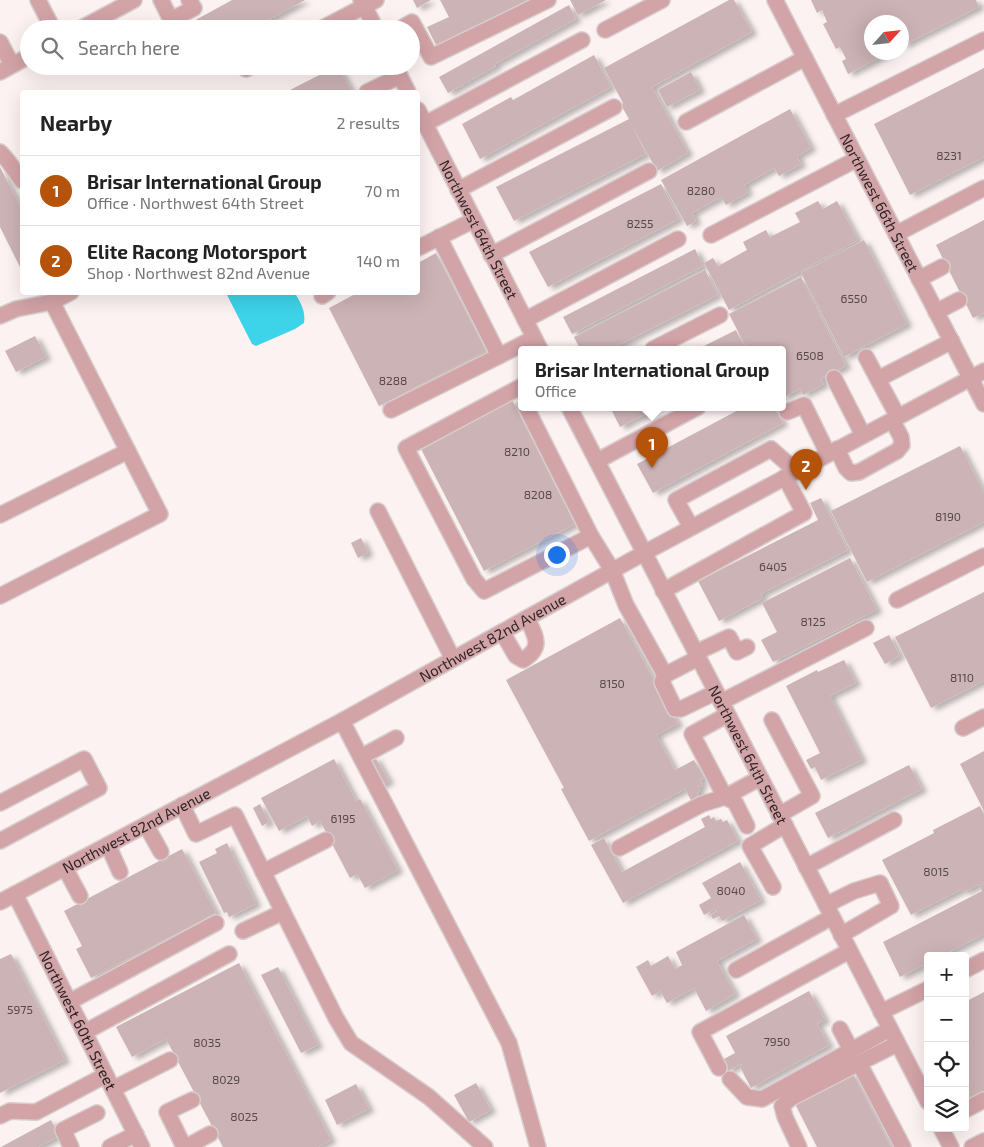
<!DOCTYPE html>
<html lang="en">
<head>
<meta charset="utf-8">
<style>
	:root { --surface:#fff; --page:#f2f2f2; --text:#222; --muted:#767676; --line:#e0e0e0; --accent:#b45309 }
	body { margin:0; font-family:"Exo 2",sans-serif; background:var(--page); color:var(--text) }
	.controls { position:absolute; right:15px; bottom:15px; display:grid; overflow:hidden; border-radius:5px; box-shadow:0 5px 20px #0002 }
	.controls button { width:45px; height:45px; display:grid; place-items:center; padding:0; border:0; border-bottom:1px solid var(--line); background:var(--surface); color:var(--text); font:25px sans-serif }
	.compass { position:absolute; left:864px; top:15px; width:45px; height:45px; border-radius:50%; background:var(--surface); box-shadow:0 5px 20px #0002; rotate:63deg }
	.you { position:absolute; left:556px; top:554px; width:18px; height:18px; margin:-12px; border:4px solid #fff; border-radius:50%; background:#1a73e8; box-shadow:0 0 0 8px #1a73e833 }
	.badge { display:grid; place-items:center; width:32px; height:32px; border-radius:50%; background:var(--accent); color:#fff; font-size:16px; font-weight:700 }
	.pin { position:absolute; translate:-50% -41px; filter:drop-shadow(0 1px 2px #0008) }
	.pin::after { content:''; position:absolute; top:26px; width:18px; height:15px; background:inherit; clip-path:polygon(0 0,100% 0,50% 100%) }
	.popup { position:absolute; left:518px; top:346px; width:268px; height:65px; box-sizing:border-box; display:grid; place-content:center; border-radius:5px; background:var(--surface); filter:drop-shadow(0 1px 4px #0005); font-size:16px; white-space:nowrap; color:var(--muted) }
	.popup b { font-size:19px; color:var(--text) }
	.popup::after { content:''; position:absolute; left:50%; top:100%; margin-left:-10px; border:10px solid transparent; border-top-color:var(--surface) }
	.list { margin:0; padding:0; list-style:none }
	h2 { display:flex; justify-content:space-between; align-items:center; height:65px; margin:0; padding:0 20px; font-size:21px }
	h2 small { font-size:16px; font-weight:400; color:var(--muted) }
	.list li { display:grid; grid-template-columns:32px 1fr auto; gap:15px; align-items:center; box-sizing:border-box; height:70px; padding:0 20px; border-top:1px solid var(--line) }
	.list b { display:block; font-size:19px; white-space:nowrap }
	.list p { margin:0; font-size:16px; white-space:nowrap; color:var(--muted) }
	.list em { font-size:16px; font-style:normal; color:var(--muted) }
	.icon { flex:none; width:28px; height:28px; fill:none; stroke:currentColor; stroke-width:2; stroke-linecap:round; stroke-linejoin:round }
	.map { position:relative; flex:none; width:984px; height:1147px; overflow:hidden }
	.search { position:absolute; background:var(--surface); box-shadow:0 5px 20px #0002; left:20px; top:20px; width:400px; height:55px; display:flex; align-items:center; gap:12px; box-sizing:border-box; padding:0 18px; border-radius:28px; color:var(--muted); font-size:19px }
	.panel { position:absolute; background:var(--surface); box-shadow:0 5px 20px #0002; left:20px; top:90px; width:400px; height:205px; border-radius:5px }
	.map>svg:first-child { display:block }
</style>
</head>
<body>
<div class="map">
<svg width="984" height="1147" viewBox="0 0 984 1147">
	<defs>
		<filter id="shadow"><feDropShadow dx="5.5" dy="3" stdDeviation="2.5" flood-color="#0004"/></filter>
	</defs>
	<rect width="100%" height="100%" fill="#fcf2f2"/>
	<path fill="#3dd3e9" d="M226,293H295C300,302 306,311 304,323L295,329L256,346L252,344Z"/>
	<path fill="#ccb3b5" filter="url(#shadow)" d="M232,0H305L252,29H181V28Z
		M413,0H431L417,8Z
		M440,0H528L437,47L427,27L449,17Z
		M570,0H606L578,15Z
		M729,0H734L752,32L652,87L688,153L657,171L630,122L646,154L514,221L496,187L629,119L621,105L623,103L604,68Z
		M811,0H976L979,7L902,46V22H872V52H890L848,74L842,61L846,59L840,47L836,49L823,24L827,22L822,10L817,13Z
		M569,5L576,19L495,64L496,66L448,93L439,77Z
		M594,55L611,87L480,159L462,124L511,97L513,100Z
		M338,66L352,92H286L337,66Z
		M984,68V157L910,195L874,124Z
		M691,72L700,90L667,107L658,90Z
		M790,109L811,148L797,156L801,164L779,176L774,168L744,185L748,192L726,205L721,197L692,213L696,221L687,226L661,180Z
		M0,167L22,210V271L0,227Z
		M661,184L679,219L548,287L529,252Z
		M818,201L823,209L837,201L858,240L729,310L704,263L713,258L718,266L747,250L743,242L766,230L770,237L800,222L795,213Z
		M984,220V313L973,318L936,245Z
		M864,240L907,324L844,357L801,273Z
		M695,249L703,266L572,334L563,317Z
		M436,253L486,351L379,406L329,308L359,292H418V263Z
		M705,270L718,295L611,349H580L574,337Z
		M801,277L846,366L821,379L824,384L803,395L800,389L782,398V349H747L729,314Z
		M736,330L745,349H698Z
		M35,336L46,357L16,372L5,351Z
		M512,400L575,524L484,571L420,447Z
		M610,407H659L620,427Z
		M744,407H774L783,423L653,493L637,464Z
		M960,446L984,493V522L867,582L831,511Z
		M821,498L848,550L761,594L763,598L719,621L698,581L818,520L810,503Z
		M361,538L368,553L358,558L351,543Z
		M850,558L877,610L773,662L761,640L777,632L762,603Z
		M984,592V681L931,708L895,637Z
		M620,618L678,724L656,735L675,770L694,760L704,777L700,780L703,785L698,787L700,791L697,793L699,798L692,802L685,789L589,841L561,789L564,788L506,680Z
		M889,635L900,656L885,664L873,643Z
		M844,660L856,683L830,696L862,760L821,780L815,767L811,769L806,760L820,753L786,686L817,670L818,672Z
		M984,751V811L960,764Z
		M375,757L389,781L372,790L358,766Z
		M334,759L356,801L360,799L398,870L365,888L357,874L350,878L320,821L312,826L307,816L279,831L261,798Z
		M909,765L922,789L828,838L815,813Z
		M260,804L269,822L262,826L253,808Z
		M980,806L984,815V882L964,892L963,889L911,915L882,860L934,833L933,830Z
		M709,815L711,819L714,817L716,821L721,819L723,822L727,820L738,841L623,903L591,845L604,838L622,872L705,827L701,819Z
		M227,843L256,904L229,917L227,912L224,913L199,862L217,853L215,849Z
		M182,849L216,913L91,978L76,949L82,946L64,911Z
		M740,862L761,900L722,921L719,916L713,919L711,915L717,911L715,909L704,915L699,905L711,898L702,883Z
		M984,884V934L942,956H928V963L900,977L883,942L982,891L980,886Z
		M744,915L757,939L717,961L735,994L706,1011L694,988L667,1003L660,991L652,996L636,967L648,960L651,966L668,956L675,969L682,965L676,952Z
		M11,954L65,1060L0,1093V959Z
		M239,963L331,1140L318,1147H223L166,1039L132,1057L116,1027Z
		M278,967L318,1045L301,1053L261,975Z
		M809,991L825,1020L817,1024L829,1045L751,1088L740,1067L742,1065L741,1064L728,1071L722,1060L735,1053L726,1036Z
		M984,992V1092L965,1102V1002Z
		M852,1072L891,1147H817L794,1102Z
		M476,1083L491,1110L469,1122L454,1095Z
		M356,1084L369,1109L337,1125L325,1100Z
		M51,1120L59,1136L38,1147H1Z"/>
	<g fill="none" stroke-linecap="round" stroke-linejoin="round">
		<g stroke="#d7cdcd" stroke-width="18">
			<g id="minor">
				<path d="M38,0L53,29"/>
				<path d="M161,0L171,20L194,8L189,0"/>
				<path d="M361,0L376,29"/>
				<path id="s1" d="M775,0L984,404"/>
				<path d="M80,29L134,0"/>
				<path d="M321,29L376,0"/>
				<path d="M400,29L412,22L431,57L548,0"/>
				<path d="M605,30L662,0"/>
				<path d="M0,42L12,65"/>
				<path d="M395,66L408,92"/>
				<path d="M246,69L251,66"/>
				<path d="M0,72L29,56"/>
				<path d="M367,92L400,76"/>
				<path id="s2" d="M418,110L540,349"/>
				<path d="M834,115L984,40"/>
				<path d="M686,122L805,58"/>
				<path d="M425,124L582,40"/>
				<path d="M0,152L8,161L22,181"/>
				<path d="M458,190L614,107"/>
				<path d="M896,234L984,188"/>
				<path d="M711,235L857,159"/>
				<path d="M439,237L499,356L534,338"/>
				<path d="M418,248L474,220"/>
				<path d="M491,255L649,171"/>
				<path d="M919,279L942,267"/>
				<path d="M322,296L328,292"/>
				<path d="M936,312L959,300"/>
				<path d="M0,316L16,309L52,302L71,292"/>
				<path d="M525,320L678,239"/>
				<path d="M653,349L720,315"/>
				<path d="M866,357L898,417"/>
				<path d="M834,378L863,435"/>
				<path d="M878,379L952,341"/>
				<path d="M522,386L406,448L474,579L484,591L591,536L612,570L626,605L665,675L698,658"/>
				<path d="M526,407L591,536"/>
				<path id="s3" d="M569,407L928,1102"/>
				<path d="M391,410L499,356"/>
				<path d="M787,412L804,405L828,454"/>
				<path d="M837,449L846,468L851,473L859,472L897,451L902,445L901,437L892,420"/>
				<path d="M597,461L698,407"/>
				<path d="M378,511L453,659"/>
				<path d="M0,515L128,451"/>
				<path d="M691,527L676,500L771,449L796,471"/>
				<path d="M663,591L804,513L785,477"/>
				<path d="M0,596L160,514L52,302"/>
				<path d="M897,600L984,556"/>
				<path d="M502,632L516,656L523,660C544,647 535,636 527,618"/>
				<path d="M695,653L729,637L737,652L747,647"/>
				<path d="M665,675L662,682L675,709H681L716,692"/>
				<path d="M721,702L866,628"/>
				<path d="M727,715L692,734L725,797L760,778"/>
				<path d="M772,720L812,796L779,815"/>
				<path d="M342,721L509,1043L538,1147"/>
				<path d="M963,728L984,717"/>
				<path d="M361,757L396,738"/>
				<path d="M0,803L84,759L99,788L0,841"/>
				<path d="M182,805L196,834L235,815L283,912L243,931"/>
				<path d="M146,825L161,852"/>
				<path d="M108,845L120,872"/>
				<path d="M619,848L702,804L725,797L735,802L747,826"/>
				<path d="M806,867L894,820"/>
				<path d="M65,868L80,896"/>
				<path d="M263,872L326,840"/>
				<path d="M773,887L750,846L785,825"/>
				<path id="s4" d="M15,894L142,1147"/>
				<path id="s5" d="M0,902L342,721L644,553L984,371"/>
				<path d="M826,905L854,891L880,883L891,906L841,935"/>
				<path d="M283,912L336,1018L351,1043L429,1097L485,1147"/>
				<path d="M736,970L832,917"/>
				<path d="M965,970L984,960"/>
				<path d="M69,1002L216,923"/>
				<path d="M881,1012L928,989"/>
				<path d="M840,1029L851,1050"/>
				<path d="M85,1032L229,954"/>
				<path d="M897,1044L859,1063L903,1147"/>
				<path d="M719,1068L700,1032L849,951"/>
				<path d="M730,1079L747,1097L762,1099L890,1029"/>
				<path d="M113,1089L170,1060"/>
				<path d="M965,1110L984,1100"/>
				<path d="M0,1116L10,1111L36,1112L106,1075"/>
				<path d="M941,1128L951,1147"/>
				<path d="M71,1147L63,1130L97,1113"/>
				<path d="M110,1147L136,1134"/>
				<path d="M184,1147L167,1112L192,1100"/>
				<path d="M186,1147L210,1134"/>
				<path d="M799,1147L785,1117L782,1106L791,1098L859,1063"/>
				<path d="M972,1147L984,1141"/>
			</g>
		</g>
		<use href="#minor" stroke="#d2a3a7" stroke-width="15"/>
	</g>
	<g text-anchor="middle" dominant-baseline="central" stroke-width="4.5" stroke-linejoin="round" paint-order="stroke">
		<g font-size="12" fill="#56484a">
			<text x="949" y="155">8231</text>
			<text x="701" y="190">8280</text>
			<text x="640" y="223">8255</text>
			<text x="854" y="298">6550</text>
			<text x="810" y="355">6508</text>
			<text x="393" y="380">8288</text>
			<text x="517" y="451">8210</text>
			<text x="538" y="494">8208</text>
			<text x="948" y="516">8190</text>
			<text x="773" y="566">6405</text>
			<text x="813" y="621">8125</text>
			<text x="962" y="677">8110</text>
			<text x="612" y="683">8150</text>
			<text x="343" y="818">6195</text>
			<text x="936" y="871">8015</text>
			<text x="731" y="890">8040</text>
			<text x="20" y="1009">5975</text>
			<text x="777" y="1041">7950</text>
			<text x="207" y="1042">8035</text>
			<text x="226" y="1079">8029</text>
			<text x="244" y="1116">8025</text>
		</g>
		<g font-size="15" fill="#2f2526" stroke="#fcf2f2">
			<text stroke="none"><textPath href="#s1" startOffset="228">Northwest 66th Street</textPath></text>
			<text stroke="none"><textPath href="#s2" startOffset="134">Northwest 64th Street</textPath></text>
			<text stroke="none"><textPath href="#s5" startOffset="559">Northwest 82nd Avenue</textPath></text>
			<text stroke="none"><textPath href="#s3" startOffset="391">Northwest 64th Street</textPath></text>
			<text stroke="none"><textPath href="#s5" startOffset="154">Northwest 82nd Avenue</textPath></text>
			<text stroke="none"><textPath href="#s4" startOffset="141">Northwest 60th Street</textPath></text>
		</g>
	</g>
</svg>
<div class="controls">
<button>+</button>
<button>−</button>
<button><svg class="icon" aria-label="locate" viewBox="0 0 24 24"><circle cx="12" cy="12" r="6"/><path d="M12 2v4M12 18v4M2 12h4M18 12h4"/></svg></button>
<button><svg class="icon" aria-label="layers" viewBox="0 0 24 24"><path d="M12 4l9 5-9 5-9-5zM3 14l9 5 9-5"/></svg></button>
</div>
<svg class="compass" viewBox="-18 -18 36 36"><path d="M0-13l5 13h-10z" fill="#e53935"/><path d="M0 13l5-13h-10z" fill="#767676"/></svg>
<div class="you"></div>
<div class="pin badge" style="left:652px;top:468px">1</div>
<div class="popup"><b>Brisar International Group</b>Office</div>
<div class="pin badge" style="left:806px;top:490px">2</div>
<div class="search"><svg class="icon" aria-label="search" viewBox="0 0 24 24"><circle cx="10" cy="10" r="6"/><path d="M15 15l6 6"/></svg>Search here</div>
<section class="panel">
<h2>Nearby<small>2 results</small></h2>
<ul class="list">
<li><span class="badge">1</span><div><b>Brisar International Group</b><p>Office · Northwest 64th Street</p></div><em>70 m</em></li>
<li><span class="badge">2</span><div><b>Elite Racong Motorsport</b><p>Shop · Northwest 82nd Avenue</p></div><em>140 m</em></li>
</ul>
</section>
</div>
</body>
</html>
